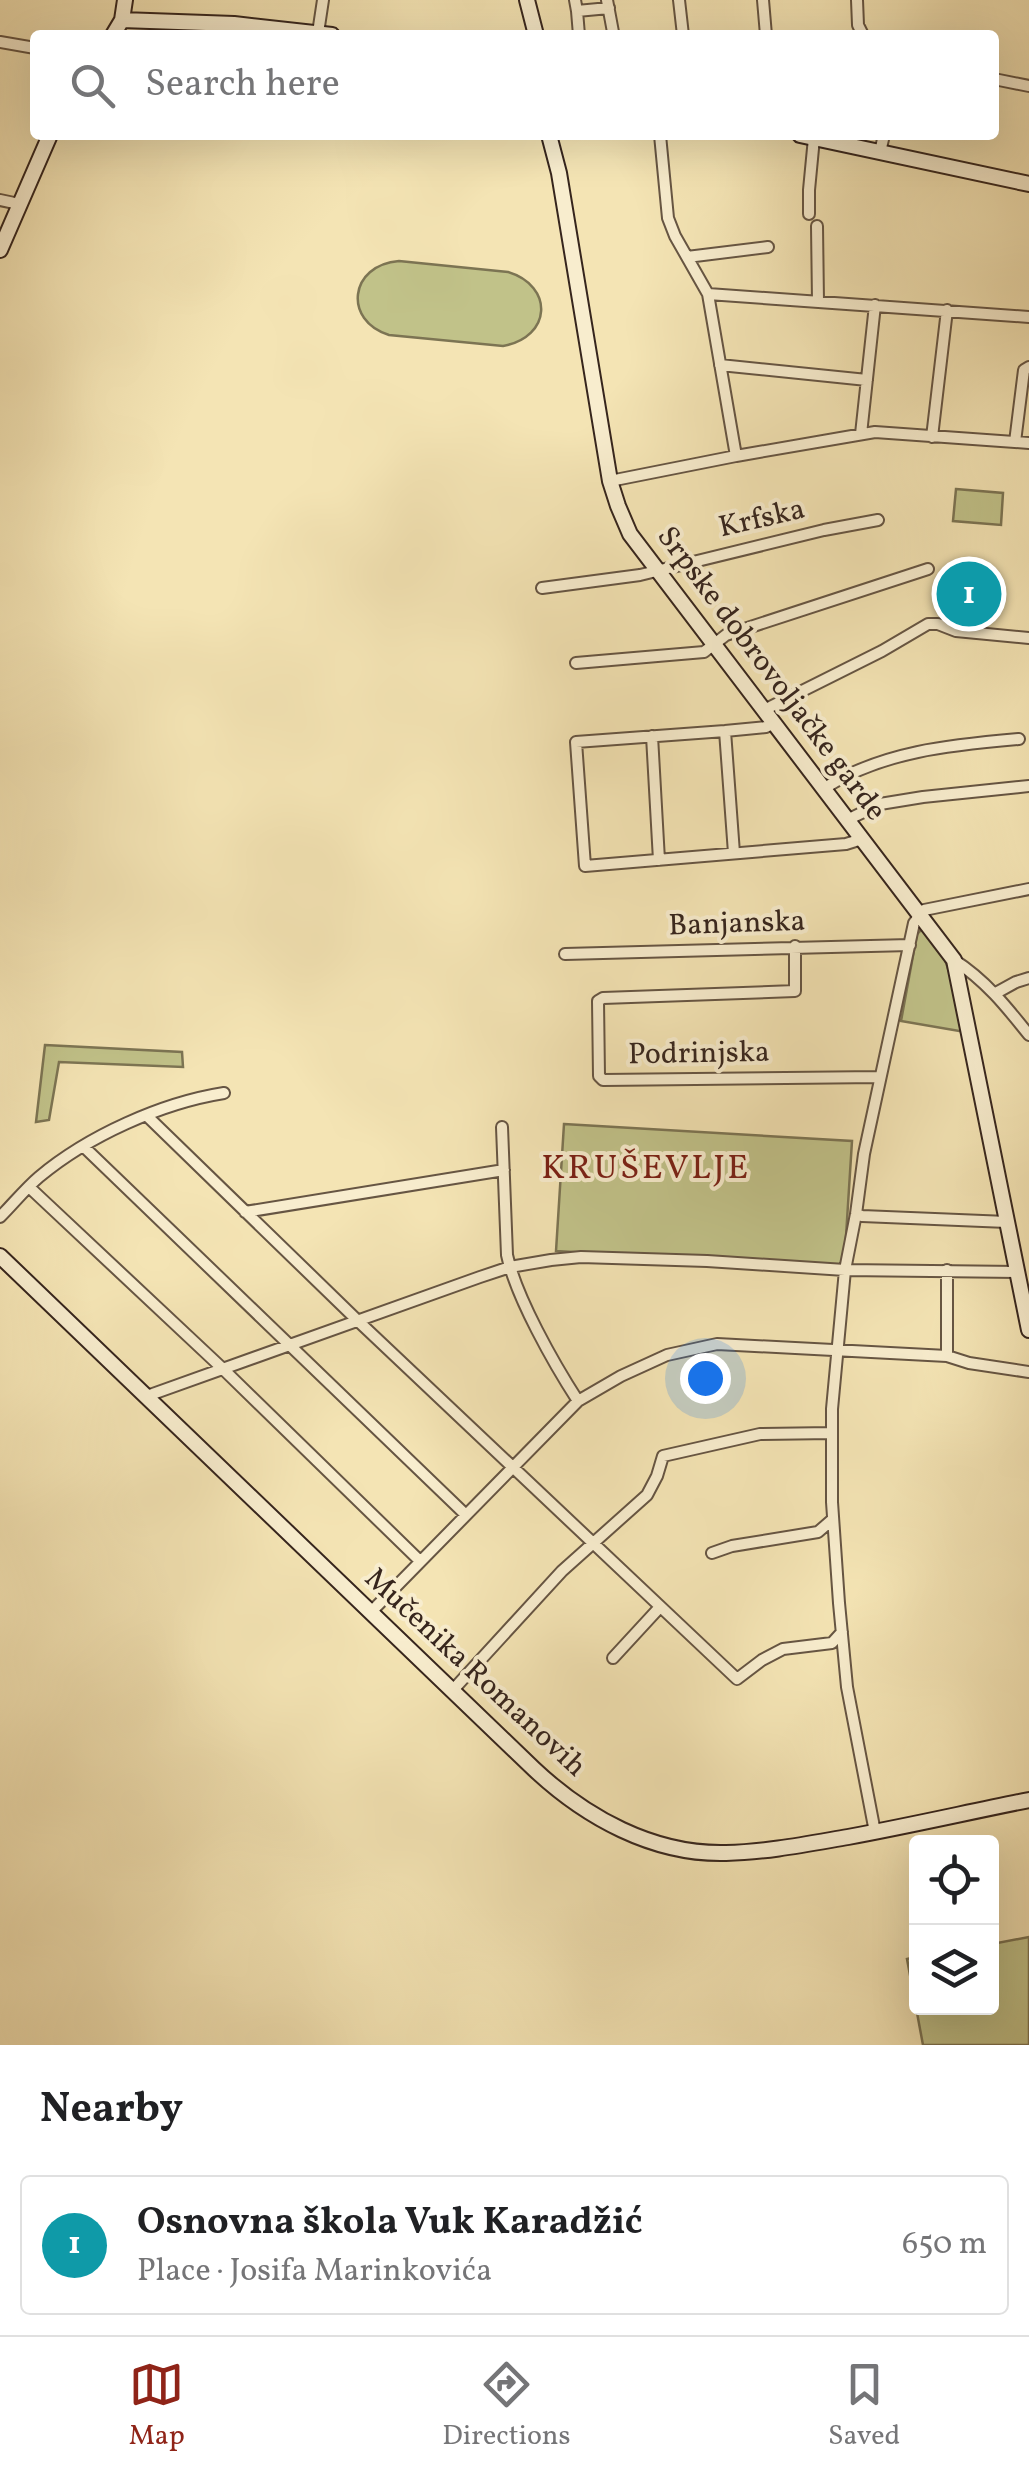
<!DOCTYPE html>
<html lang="en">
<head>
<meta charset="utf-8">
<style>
	:root { --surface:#fff; --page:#f6f6f6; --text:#202124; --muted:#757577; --line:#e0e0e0; --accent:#8f2418 }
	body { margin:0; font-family:Vollkorn,serif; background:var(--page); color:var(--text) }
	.controls { position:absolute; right:30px; bottom:30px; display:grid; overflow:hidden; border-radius:10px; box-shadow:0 10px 40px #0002 }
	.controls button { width:90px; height:90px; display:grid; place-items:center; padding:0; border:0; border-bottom:2px solid var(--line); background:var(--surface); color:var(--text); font:50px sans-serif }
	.you { position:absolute; left:705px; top:1378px; width:35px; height:35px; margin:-25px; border:8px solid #fff; border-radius:50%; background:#1a73e8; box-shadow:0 0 0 15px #1a73e833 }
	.badge { display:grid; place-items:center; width:65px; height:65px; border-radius:50%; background:var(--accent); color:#fff; font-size:32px; font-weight:700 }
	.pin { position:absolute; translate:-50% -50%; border:5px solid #fff; box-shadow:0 2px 10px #0006 }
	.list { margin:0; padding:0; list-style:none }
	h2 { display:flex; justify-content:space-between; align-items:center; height:130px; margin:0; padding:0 40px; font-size:42px }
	h2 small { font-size:32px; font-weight:400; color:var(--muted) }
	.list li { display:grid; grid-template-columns:65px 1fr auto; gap:30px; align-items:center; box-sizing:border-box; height:140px; margin:0 20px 20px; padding:0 20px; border:2px solid var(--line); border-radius:10px }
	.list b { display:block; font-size:38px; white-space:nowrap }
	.list p { margin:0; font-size:32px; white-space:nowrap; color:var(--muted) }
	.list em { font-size:32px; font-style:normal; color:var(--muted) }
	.icon { flex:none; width:55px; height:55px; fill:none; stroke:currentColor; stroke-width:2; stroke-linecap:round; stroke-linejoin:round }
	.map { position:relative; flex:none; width:1029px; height:2045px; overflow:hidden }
	.search { position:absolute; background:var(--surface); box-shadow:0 10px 40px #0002; left:30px; right:30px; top:30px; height:110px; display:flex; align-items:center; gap:25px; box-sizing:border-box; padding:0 35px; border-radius:10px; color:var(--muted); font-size:38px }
	.sheet { height:290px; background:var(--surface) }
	nav { display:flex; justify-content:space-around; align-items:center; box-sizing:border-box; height:140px; border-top:2px solid var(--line); background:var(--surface); font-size:28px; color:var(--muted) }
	nav a { display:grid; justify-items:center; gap:5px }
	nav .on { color:var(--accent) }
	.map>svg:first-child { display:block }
</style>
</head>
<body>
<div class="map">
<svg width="1029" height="2045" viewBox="0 0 1029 2045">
	<rect width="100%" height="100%" fill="#f4e4b4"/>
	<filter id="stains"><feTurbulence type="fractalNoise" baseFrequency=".002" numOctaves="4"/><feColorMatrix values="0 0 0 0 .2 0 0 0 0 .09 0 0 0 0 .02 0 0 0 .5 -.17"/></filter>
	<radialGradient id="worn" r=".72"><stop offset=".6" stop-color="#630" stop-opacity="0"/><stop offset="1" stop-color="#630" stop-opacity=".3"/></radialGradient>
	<path fill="#c1c289" stroke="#7c7453" stroke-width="2.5" d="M399,261L508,272C554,286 552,337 503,346L389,335C343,321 349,265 399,261Z
		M956,489L1003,493L1001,525L953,521Z
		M923,928L944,957L958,997L965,1032L901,1021L917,934Z
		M45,1045L182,1052L183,1067L59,1062L49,1120L36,1122Z
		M564,1124L852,1141L844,1268L556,1251Z
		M1029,1937V2045H923L907,1959L916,1957V2008H992V1944Z"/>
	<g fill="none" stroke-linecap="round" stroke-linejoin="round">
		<g stroke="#665543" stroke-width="14">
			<path id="street" d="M575,0L577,11L609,8
				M607,0L613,32
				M679,0L683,35
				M763,0L766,35
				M857,0L858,25L863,35
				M577,11L579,35
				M318,33L323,0
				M0,42L35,48
				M994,79L1029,86
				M660,135L668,218L675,236L708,294L736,456
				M880,152L884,135
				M0,200L19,204
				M809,214V190L814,138
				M817,226L818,301
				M687,257L768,247
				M708,294L1029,317
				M720,365L867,380
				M861,434L875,305
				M932,437L947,310
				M1015,442L1024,370L1029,367
				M610,481L736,456L875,432L1029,443
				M542,588L640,575L824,530L878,520
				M576,663L704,652L726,635L928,569
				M764,710L882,651L928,624H938L956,631L1029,638
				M774,723L766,727L725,731L576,742L585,866L846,844L862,839
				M725,731L734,853
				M652,736L659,860
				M823,789C882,751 951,745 1019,739
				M847,820L880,804L923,797L1029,786
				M795,946V991L603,998L598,1001L599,1076L603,1080L879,1077
				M565,954L910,945
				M954,960C985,980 1006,1006 1029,1035
				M996,993L1016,982L1029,978
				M146,1115L357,1320L737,1679L762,1660L783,1649L832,1643L842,1632
				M502,1127L507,1255C516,1297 554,1364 578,1401
				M83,1146L466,1515
				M29,1187L223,1369L420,1561
				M245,1212L504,1170
				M856,1214L862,1216L1007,1222
				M0,1217C13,1204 25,1189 39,1177C88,1136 161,1103 224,1093
				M947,1356L969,1363L1029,1372
				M147,1396L480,1277L510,1267L551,1260L581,1257L707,1261L845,1270L1018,1272
				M712,1553L732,1546L818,1532L833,1519
				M370,1613L578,1401L621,1376L667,1355L717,1344L947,1356V1270
				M613,1658L660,1607
				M452,1691L562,1571L647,1495L657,1476L663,1456L760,1434L832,1433
				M875,1832L847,1687L839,1603L832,1502V1409L845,1270L856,1214L864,1154L914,923L924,910L1029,889"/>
		</g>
		<g stroke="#36251d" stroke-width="18">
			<path id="secondary" d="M527,0L536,35
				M122,20L234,24L332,35
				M113,35L122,20L125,0
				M549,135L559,173L610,481L618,506L630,534L954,960L1029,1330
				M800,135L1029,184
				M0,250L50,135
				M0,1256L534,1769C585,1817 653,1855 726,1853C767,1852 807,1844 848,1837C908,1826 969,1812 1029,1800"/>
		</g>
		<use href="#street" stroke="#f8edce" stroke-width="10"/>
		<use href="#secondary" stroke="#f8edce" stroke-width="14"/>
	</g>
	<g text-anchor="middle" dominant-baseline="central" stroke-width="8" stroke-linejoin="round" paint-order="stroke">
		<g font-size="30" fill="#36251d" stroke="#f8edce">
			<text transform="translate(762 519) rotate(-13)">Krfska</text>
			<text transform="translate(771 674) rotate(53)">Srpske dobrovoljačke garde</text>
			<text transform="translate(737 924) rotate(-2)">Banjanska</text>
			<text transform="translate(699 1054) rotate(-1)">Podrinjska</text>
			<text transform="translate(475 1673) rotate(43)">Mučenika Romanovih</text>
		</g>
		<g font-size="35" letter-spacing="2.5" fill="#7a1f14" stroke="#f8edce">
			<text x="646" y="1169">KRUŠEVLJE</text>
		</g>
	</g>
	<rect width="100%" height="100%" filter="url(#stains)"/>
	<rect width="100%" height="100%" fill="url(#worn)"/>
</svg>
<div class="controls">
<button><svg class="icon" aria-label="locate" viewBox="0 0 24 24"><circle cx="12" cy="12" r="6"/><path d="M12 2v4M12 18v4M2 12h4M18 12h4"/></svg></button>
<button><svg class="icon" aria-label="layers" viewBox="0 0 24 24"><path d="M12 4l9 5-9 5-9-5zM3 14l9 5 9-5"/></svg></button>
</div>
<div class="you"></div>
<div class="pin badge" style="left:969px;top:594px;background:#0f9aa8">1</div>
<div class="search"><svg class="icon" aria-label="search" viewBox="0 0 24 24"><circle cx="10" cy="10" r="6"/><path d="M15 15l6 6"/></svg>Search here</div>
</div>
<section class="sheet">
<h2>Nearby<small></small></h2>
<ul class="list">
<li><span class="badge" style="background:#0f9aa8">1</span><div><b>Osnovna škola Vuk Karadžić</b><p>Place · Josifa Marinkovića</p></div><em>650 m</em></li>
</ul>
</section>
<nav>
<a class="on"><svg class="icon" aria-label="map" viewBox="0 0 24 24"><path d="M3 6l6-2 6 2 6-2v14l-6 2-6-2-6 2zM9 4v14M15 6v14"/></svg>Map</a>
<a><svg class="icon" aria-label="directions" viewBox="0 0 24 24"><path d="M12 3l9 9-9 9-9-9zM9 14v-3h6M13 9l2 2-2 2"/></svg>Directions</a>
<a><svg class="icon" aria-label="saved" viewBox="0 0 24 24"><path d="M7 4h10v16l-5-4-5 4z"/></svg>Saved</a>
</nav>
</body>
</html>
